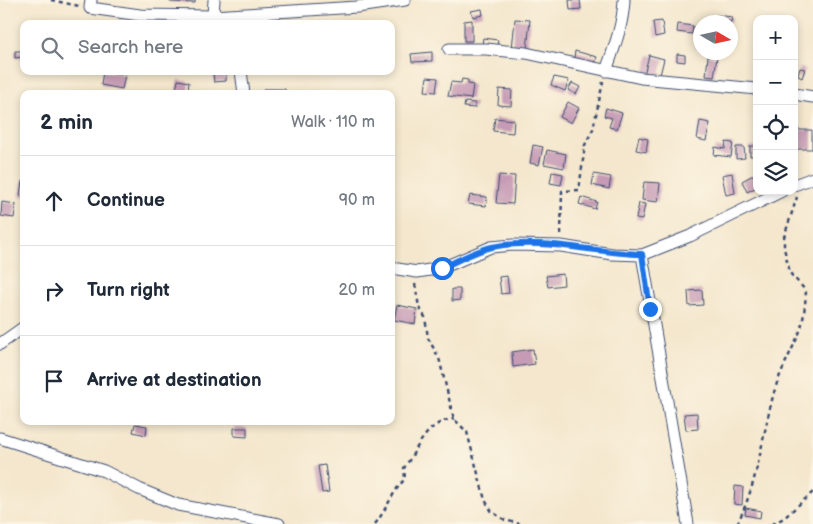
<!DOCTYPE html>
<html lang="en">
<head>
<meta charset="utf-8">
<style>
	:root { --surface:#fff; --page:#f2f2f3; --text:#1f2937; --muted:#747a83; --line:#e0e1e3 }
	body { margin:0; font-family:"Balsamiq Sans",sans-serif; background:var(--page); color:var(--text) }
	.controls { position:absolute; right:15px; top:15px; display:grid; overflow:hidden; border-radius:10px; box-shadow:0 2px 8px #0003 }
	.controls button { width:45px; height:45px; display:grid; place-items:center; padding:0; border:0; border-bottom:1px solid var(--line); background:var(--surface); color:var(--text); font:25px sans-serif }
	.compass { position:absolute; left:693px; top:15px; width:45px; height:45px; border-radius:50%; background:var(--surface); box-shadow:0 2px 8px #0003; rotate:99deg }
	.stop { position:absolute; width:15px; height:15px; margin:-11px; border:4px solid #1a73e8; border-radius:50%; background:#fff }
	.stop.end { background:#1a73e8; border-color:#fff; box-shadow:0 1px 5px #0008 }
	.list { margin:0; padding:0; list-style:none }
	h2 { display:flex; justify-content:space-between; align-items:center; height:65px; margin:0; padding:0 20px; font-size:21px }
	h2 small { font-size:16px; font-weight:400; color:var(--muted) }
	.list li { display:grid; grid-template-columns:32px 1fr auto; gap:15px; align-items:center; box-sizing:border-box; height:90px; padding:0 20px; border-top:1px solid var(--line) }
	.list b { display:block; font-size:19px; white-space:nowrap }
	.list em { font-size:16px; font-style:normal; color:var(--muted) }
	.icon { flex:none; width:28px; height:28px; fill:none; stroke:currentColor; stroke-width:2; stroke-linecap:round; stroke-linejoin:round }
	.map { position:relative; flex:none; width:813px; height:524px; overflow:hidden }
	.search { position:absolute; background:var(--surface); box-shadow:0 2px 8px #0003; left:20px; top:20px; width:375px; height:55px; display:flex; align-items:center; gap:12px; box-sizing:border-box; padding:0 18px; border-radius:10px; color:var(--muted); font-size:19px }
	.panel { position:absolute; background:var(--surface); box-shadow:0 2px 8px #0003; left:20px; top:90px; width:375px; height:335px; border-radius:10px }
	.map>svg:first-child { display:block }
</style>
</head>
<body>
<div class="map">
<svg width="813" height="524" viewBox="0 0 813 524">
	<rect width="100%" height="100%" fill="#fcf5e5"/>
	<filter id="ink" filterUnits="userSpaceOnUse"><feTurbulence type="fractalNoise" baseFrequency=".02" numOctaves="2"/><feDisplacementMap in="SourceGraphic" scale="10" xChannelSelector="R" yChannelSelector="G"/><feConvolveMatrix kernelMatrix="1 2 1 2 8 2 1 2 1" color-interpolation-filters="sRGB"/></filter>
	<filter id="wash" filterUnits="userSpaceOnUse"><feTurbulence type="fractalNoise" baseFrequency=".0096" numOctaves="4" result="noise"/><feDisplacementMap in="SourceGraphic" scale="20" xChannelSelector="R" yChannelSelector="G"/><feGaussianBlur stdDeviation="1.12" result="paint"/><feColorMatrix in="noise" values="0 0 0 0 0 0 0 0 0 0 0 0 0 0 0 0 0 1.4 0 .05"/><feComposite in="paint" operator="in"/></filter>
	<g filter="url(#wash)">
		<rect width="100%" height="100%" fill="#f4e7cd"/>
		<g id="blocks">
			<path fill="#c69bb5" d="M170,0H195V3L170,2Z
				M569,0H580L581,9L570,10Z
				M482,9L483,15L473,17L471,11Z
				M716,15L732,17L731,22H714Z
				M515,19L530,20L527,50L512,49Z
				M472,20V41H464V21Z
				M662,21L664,35L655,37L653,22Z
				M678,24L693,26L692,34L677,32Z
				M483,38L498,40L497,47L482,45Z
				M15,51H24V57L15,58Z
				M575,51L597,57L595,63L574,58Z
				M432,52V61L412,62L411,54Z
				M677,54L685,55V62L677,61Z
				M649,55L664,59L659,79L644,75Z
				M708,56L717,57L714,77L706,76Z
				M800,68L805,69L802,78L798,76Z
				M103,71L125,75L122,89L101,85Z
				M213,73H226V81L214,82Z
				M427,77L438,78L436,92L425,91Z
				M554,77L569,80L565,91L551,85Z
				M462,79L468,80V84L473,85L471,99L448,96L451,82L461,83Z
				M178,80L189,82L188,92L176,90Z
				M572,83L580,87L576,94L568,90Z
				M263,89H285V94H264Z
				M499,89L512,90L511,106L498,105Z
				M465,102L475,103V108L464,107Z
				M568,102L579,108L571,123L560,117Z
				M606,108L622,113L617,129L609,127L612,118L604,116Z
				M495,118L514,120L513,133L493,131Z
				M700,121L710,123L706,141L697,139Z
				M794,130H812V149H794Z
				M639,137L648,139L646,152L636,150Z
				M726,142L733,143L731,157L714,155L715,147L725,149Z
				M533,145L543,147L539,165L530,163Z
				M750,146H757V156H750Z
				M736,147H744L745,158L736,159Z
				M547,150L566,154L564,168L544,164Z
				M552,172L563,174L561,185L550,183Z
				M732,173L735,193L726,195L722,175Z
				M757,173V187L747,192L742,181Z
				M594,174L611,177L609,189L592,185Z
				M499,175L515,176L513,204L496,203Z
				M22,181H24V197L20,196Z
				M644,182L660,183L658,202L642,200Z
				M470,195L487,197L486,206L468,204Z
				M581,197L597,202L595,209L579,204Z
				M2,202L16,204L14,218L1,216Z
				M639,203L645,204L642,220L636,219Z
				M563,274L564,285L548,287L546,276Z
				M507,276L509,293L501,294L499,277Z
				M452,289H460V300L452,301Z
				M702,290L703,305L689,306L688,291Z
				M397,305L417,309L415,324L394,320Z
				M533,349L535,364L513,367L512,352Z
				M697,413L698,429L686,430L684,414Z
				M135,424L147,426L146,435L133,432Z
				M234,428H247V437L234,436Z
				M325,465L329,492L322,493L318,466Z
				M735,486L743,487L742,505L734,504Z
				M746,508L761,511L760,518L745,515Z"/>
		</g>
	</g>
	<g filter="url(#ink)">
		<use href="#blocks" fill-opacity="0" stroke="#3c4b6f" stroke-width="1"/>
		<g fill="none" stroke-linecap="round" stroke-linejoin="round">
			<g stroke="#3c4b6f" stroke-width="13">
				<path id="street" d="M91,0L90,8L140,15L213,16L357,7L405,0
					M213,16L214,0
					M449,49H486L526,53L641,78L757,89
					M241,71L244,94
					M606,71C614,48 623,25 624,0
					M794,94L813,97
					M794,185L813,178
					M642,255L688,524
					M391,268L417,272L442,268L491,247L513,245L561,246L612,254L642,255L690,236L782,191
					M0,344L24,327
					M0,438L104,471L139,489L178,505L279,524"/>
			</g>
			<path stroke="#3c4b6f" stroke-width="2.5" stroke-dasharray="4 4" stroke-linecap="butt" d="M51,0L79,6
				M561,234L562,191L579,190L585,145L593,129L603,82
				M415,284L419,307L425,317L428,338L439,358L454,419L467,432L485,500L492,512L505,520L520,524
				M375,524C387,509 392,492 405,479L404,468C418,449 426,421 454,419
				M737,524C759,481 762,434 775,389C781,370 790,354 798,336C804,322 805,306 806,291L790,273L784,248V237L797,197
				M772,524L784,518L813,492"/>
			<use href="#street" stroke="#fff" stroke-width="11"/>
		</g>
	</g>
	<g fill="none" stroke-linecap="round" stroke-linejoin="round" filter="url(#ink)">
		<path stroke="#1a73e8" stroke-width="6" d="M442,268C458,260 475,251 492,247C541,237 593,253 642,254L650,309"/>
	</g>
</svg>
<div class="controls">
<button>+</button>
<button>−</button>
<button><svg class="icon" aria-label="locate" viewBox="0 0 24 24"><circle cx="12" cy="12" r="6"/><path d="M12 2v4M12 18v4M2 12h4M18 12h4"/></svg></button>
<button><svg class="icon" aria-label="layers" viewBox="0 0 24 24"><path d="M12 4l9 5-9 5-9-5zM3 14l9 5 9-5"/></svg></button>
</div>
<svg class="compass" viewBox="-18 -18 36 36"><path d="M0-13l5 13h-10z" fill="#e53935"/><path d="M0 13l5-13h-10z" fill="#747a83"/></svg>
<div class="stop" style="left:442px;top:268px"></div>
<div class="stop end" style="left:650px;top:309px"></div>
<div class="search"><svg class="icon" aria-label="search" viewBox="0 0 24 24"><circle cx="10" cy="10" r="6"/><path d="M15 15l6 6"/></svg>Search here</div>
<section class="panel">
<h2>2 min<small>Walk · 110 m</small></h2>
<ul class="list">
<li><svg class="icon" aria-label="ahead" viewBox="0 0 24 24"><path d="M12 20V5M6 11l6-6 6 6"/></svg><div><b>Continue</b></div><em>90 m</em></li>
<li><svg class="icon" aria-label="right" viewBox="0 0 24 24"><path d="M7 20v-9h11M14 6l5 5-5 5"/></svg><div><b>Turn right</b></div><em>20 m</em></li>
<li><svg class="icon" aria-label="arrive" viewBox="0 0 24 24"><path d="M6 21V4h12l-3 4 3 4H6"/></svg><div><b>Arrive at destination</b></div></li>
</ul>
</section>
</div>
</body>
</html>
